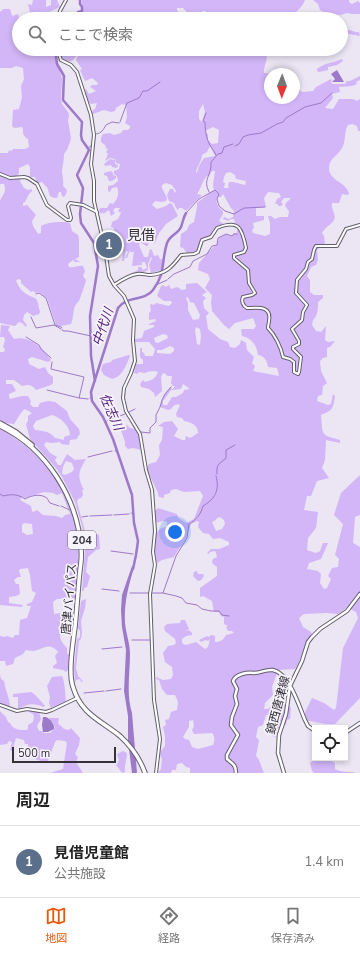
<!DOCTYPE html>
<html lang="ja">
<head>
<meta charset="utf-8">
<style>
	:root { --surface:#fff; --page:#f6f6f6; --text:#222; --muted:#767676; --line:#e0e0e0; --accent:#ea580c }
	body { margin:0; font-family:"Nunito Sans","Noto Sans JP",sans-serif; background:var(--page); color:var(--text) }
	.controls { position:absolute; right:12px; bottom:12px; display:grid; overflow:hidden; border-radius:0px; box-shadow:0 2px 6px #0003 }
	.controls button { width:36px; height:36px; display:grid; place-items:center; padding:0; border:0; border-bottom:1px solid var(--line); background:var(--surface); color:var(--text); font:20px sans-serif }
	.compass { position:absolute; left:264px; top:68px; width:36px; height:36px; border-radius:50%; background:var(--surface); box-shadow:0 2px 6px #0003; rotate:181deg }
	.scale { position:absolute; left:12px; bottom:10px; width:104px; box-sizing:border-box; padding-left:4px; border:2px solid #343137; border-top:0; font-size:11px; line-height:14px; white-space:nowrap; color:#343137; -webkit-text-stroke:3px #f7f3fd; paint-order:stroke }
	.you { position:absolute; left:175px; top:532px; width:14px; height:14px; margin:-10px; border:3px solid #fff; border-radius:50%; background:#1a73e8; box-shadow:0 0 0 6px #1a73e833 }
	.badge { display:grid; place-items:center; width:26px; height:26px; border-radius:50%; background:var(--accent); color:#fff; font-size:13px; font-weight:700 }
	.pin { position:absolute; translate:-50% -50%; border:2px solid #fff; box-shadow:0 1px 4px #0006 }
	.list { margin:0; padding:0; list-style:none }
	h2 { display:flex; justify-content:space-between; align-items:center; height:52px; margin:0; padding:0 16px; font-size:17px }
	h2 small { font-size:13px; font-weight:400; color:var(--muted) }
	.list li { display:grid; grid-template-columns:26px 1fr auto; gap:12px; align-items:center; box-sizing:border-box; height:72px; padding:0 16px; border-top:1px solid var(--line) }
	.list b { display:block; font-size:15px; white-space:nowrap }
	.list p { margin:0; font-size:13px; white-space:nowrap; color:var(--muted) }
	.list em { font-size:13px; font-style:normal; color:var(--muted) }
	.icon { flex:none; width:22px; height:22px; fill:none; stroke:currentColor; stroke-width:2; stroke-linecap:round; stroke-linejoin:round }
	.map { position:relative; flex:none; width:360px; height:773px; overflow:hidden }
	.search { position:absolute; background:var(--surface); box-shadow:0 2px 6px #0003; left:12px; right:12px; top:12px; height:44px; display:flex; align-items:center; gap:10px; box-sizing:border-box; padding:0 14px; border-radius:22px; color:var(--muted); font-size:15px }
	.sheet { height:124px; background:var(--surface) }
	nav { display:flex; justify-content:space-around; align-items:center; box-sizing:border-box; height:56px; border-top:1px solid var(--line); background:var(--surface); font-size:11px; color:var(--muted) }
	nav a { display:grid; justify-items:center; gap:2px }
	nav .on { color:var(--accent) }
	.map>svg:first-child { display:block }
</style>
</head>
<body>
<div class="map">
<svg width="360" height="773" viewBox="0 0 360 773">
	<rect width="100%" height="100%" fill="#ebe5f4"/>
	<path fill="#d2b6f7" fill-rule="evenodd" d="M33,0H46V7L51,5V0H57L60,7L47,13V19H19V49H54L56,60L62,78L61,100L62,104L68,112L69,115L68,120L71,139L67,150L64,154C64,159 63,165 62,170C62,175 64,181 63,186L67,190L66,194L64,197L62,196L61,192H59L57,198C48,198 50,194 47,187C46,187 42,182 42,182L37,183L35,177H30V167L28,164L19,168V173L17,176H8L0,173V153H8L9,150L11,151L13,149H25L29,147L28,139C23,136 23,134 23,129L22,127L14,128L12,126L13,110L19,109L22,97L21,86L24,79L23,68L16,66L12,68H0V12L3,9H10L12,16L18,14L19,18L29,19L30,13L28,4L32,5Z
		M82,0H305C302,9 294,12 289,19H206V11H203L195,19H187L186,17V11L183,8H177V10L181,16V19H73L78,13L82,10Z
		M313,0H349V2L352,4L358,1L360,3V14H352L347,13L341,15L325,13L320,10L318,4Z
		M341,25L345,30C351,29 354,33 359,32L360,36L344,33L341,30Z
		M59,49H192V53L195,52L196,54L203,52L204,49H261L265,52L267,58L264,69V73L272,74H270V98L280,99L294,98V93L296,90L299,89L302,92L313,91L316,87L331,79L332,80L331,83L333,84H345L347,81H350L360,76V80L356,82L357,84L352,86L339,87L340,92L332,94L333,98L325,108L333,109L339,99H353L357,101L360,99V131H358L357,126L352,124L348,125C344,131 346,139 343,146C340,153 334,156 331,161C329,164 329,167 329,170C331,180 341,181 346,188C347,189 348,191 349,193L348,195L342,194L339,203H332C330,209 337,214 334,220C331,225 325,227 322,233L324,236L325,244L317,250L318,260L316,265L311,267L307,276L310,280V292L314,295H323V298L318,302C318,308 318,316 313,320L312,325L316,331L321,332L326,326L325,340L328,342L335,341L330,347L327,348V357L323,358L320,361L321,371L327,383L323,386L322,395L318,396L317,401L328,405L331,404L333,394L335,396C333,409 333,410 321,415C323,435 320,435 340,440V443L326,440L325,460L322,468L329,478L317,481L311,496H307L304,510L318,512L316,528L308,538L307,550L316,553L320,551L323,543H328L321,559L309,563L307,569L318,571L321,574L320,583L324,589L327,588L331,579L328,576L332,568L338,567L339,559L335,555L343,524L334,515L341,493L360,475V515L355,517L353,543L360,547V592L348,607L338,614L327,613L304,614L299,618L303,627L311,632L312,634C302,646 303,656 295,669L278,670L272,687L273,695L265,703L264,709H268L276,702H286L291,708L290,719L287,720L286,725H280L276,737L272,736L277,713L266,715L263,725L258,727L256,737L259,740L256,756L258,758L264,773H190V768L186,767L182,763L177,764L176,770H172L171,773H158L161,769L162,759L160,755L161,751L165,746V736L163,727L166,725L165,720L169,719L171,712L177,710L178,702L175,695H167L162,689L159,680L156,679V677L163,680L171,679L173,675L172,667L165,662L163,653L168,646L174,645L176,643L175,639L165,631L164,627L167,624L180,623L181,620H185L189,629L185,631L186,635L185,631L189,630L192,633V635L186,636L182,639V642L183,644L186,645L196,642L205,649L208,647L210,639L208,641L206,640L201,642L199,640L207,636L209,637L211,635L215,636V642C221,642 223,640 226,635L234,633L232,631H228L226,627L228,626L224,624V617L221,616L219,612H214L212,601L203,596L200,597V588L217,576V567L213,564L212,562L213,559L217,557L216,553L215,551L210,552L209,554L207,553L211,549H219L229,545V542L220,538L213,539L209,534L203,533L198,527L199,522L197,521L191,524C189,528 187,537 185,540C181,546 177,551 174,557L162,560L157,563C154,552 150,527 167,527V522L163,521L155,523L154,512L158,508L177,514L178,518L186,523L194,519L203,496L200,491L184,492L176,489L171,490L170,493L164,495V498L159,497C157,487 149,478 147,467L149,464L156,462L160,455L159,445L162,440L163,427L158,426L164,422L172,421L178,429L174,436L182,440H185L186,436L190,438L198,433C198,425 191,422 184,421L182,418L177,417L176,414L180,405C176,403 173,406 171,409L168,410L160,407C162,398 165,392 172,386L171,389H173L175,386H173L171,383L172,376H167L166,374L163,373L161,377L162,391L155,397L154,393L149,389L141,387L140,384L143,380L145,382C151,381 156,378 158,372C154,370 149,371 145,373L139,372L137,374L134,373L136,364H143V360L140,357V348H142V352L144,353L145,356H153L155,349L149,342H135V339L142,338L144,331L154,327V325H148L149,324L156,321L155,319L149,320V313L151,311L150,305L151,304L154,305L156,303L169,306L172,303L171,301H164L157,296L161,286L163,285L166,287L169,285L171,289L177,287L182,290L186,289V284L197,283L207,292L203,294L202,295L206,298L203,301L204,308L209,313L206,316L208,329L220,339L228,342L230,347L235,348L240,344L241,340L246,343L247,350L254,357L252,363L255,366L253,371L279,376L277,368L268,367C267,361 265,356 258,355C257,346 252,338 242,336L241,330L242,329H254L256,326L253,318L235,323L229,329L224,325L212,311L211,302L212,295L205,288L210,279L208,274L198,270L199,263L213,247L217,245L219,238L226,234L231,236L234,233H237V227L242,228L235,223L234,219H231L228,221L223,219L224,217L229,219L233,217L234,211L231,208L223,194L221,197H217C216,203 217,207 223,211V214L219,221L224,224L214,228C212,236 210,237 202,238C199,242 200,248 197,252L187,253L183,248L180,247L181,234L187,230L189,225L194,222L197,207V203L214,190L213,185L215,171H212L209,176H207C202,181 201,189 197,194L202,195L186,211L182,208H179L178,210L176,208L174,203L169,201L167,195L170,189H173L175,193L176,191L172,185L166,183L162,185V188L167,198L166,201L161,202L155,201L152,205L157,209L166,206L170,203L172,204L178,216L166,224L159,233L155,243L150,242L149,240L148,246H146L140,242L139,245L144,257H148L150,249L152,250L154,256L158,255L160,259L164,260L161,270L151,273L149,265L152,258L151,257L148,264V270L142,273L132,275V273L138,270V267H141L143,270L147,268L145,262L138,263H142V265L132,266L134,251L133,252H130V250L127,258H125L128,252L126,251L124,261H122L123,250L121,248L119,251L118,258L117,255L115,256L112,254L114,251L115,242H111V237L114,234V228L111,227L112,222L118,219L121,213L118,211L120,208H115L113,211L115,213L111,216L109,210L103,214V212L100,214L99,209L101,208H107L110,203L113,204C117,200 120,193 117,187L112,188L110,192L108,191V186L113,185L118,181L117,176L114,174V171L119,169L120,164L116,163L115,159L110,158L105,161L108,154L106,152L108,149L106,148L105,145L101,142V138L103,134L110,133L114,135L121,133L123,130H128L130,128V126L125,123L127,117L126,105L122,104L116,108L115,111L111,112L104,110L93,114L92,113L93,110L95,109L97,103L91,104L88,102L85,90L86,89L89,94L96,91L90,87L92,85H97L98,83L92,78L85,81L80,70L82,69L76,60L78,56H76L72,61C63,63 61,57 59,49ZM203,104L205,112L202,122L199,119V111ZM213,127L219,130L218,143L212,144L208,140V135L205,131ZM210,146L215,156L204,158L199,166L197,173L196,172C197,166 202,161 202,155L207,152ZM230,172L235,175L236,179L246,181L245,185L233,182H229L228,186L229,188H224L225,183L223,182L224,177L226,173ZM268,192L279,193L281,197L277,199L275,204H278V206H281L283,204L281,202L284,198H291L286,203L285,206L289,211L288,217H280L275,219L271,216H268L270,223V234L265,236L253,233L252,230L254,228L253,223L264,220V216H256V208L266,207L264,198ZM188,297L190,302L194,303L200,315L199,319L193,320L188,310V303L186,298ZM196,327L200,329L201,336L200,345L197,344L195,330ZM163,334L167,335L168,338L158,343L155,342L154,338ZM170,346L174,348V351L170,354L157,353V350H162ZM183,384L190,389L184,390L183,393L176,397H172L167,405H163V401L171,390L181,389ZM220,517L224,520L225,524L222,529L216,531L212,522L216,520L217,518ZM193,720L194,726L192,730L194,734L212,733C215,736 215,741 213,745L198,749L192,747L189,740L185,739L183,737L189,727V721Z
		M342,59L343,61L337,65L328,67V70L319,72L317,71V69C326,62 331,64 342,59Z
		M110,159L115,160V164L118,165L117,168L112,167L111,165L105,166L104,164Z
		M111,171L113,173V175L116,176V178L112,181H109L107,176L104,175V173Z
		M0,177L13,180L20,178L21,179L20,181L24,188L28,190L32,189V191L29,194L25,202L23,203V206L27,205L36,215L32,221L33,226L38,234L41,233V226C48,222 62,221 70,223L72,231L78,235L79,239V257L75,259L80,262H75L73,260L68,264L69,267C74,268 79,265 83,266L85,271L83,276L86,280C86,282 80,299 79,301C77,303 75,305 74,309C73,314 73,319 71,324L61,326L56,325L47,298L39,292L35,293L34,291L31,292L21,283V280L18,279L16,281C18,285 21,291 25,293C34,300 37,294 39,308C40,313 41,310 39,314L33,316L27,312L24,315L23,320L27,325L26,327L22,323L19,322L15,326L0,323V201C3,194 7,192 4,184H0Z
		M1,325L10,326L8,330L14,339C29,335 43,348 51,360L48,362L32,357L28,359L29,364L39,369L45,367L48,373L53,377V383L51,385L36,390C32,385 29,384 22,386L14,380H6V384H12L15,389L16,391L9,394V396L10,399L22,396H28L31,401L30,404L33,407H38L40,403L48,401L55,402L67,411L70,419L79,429L80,434L78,436L77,439L70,440L69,445L61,444L60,442L52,443L46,442L44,445L50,453L57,457L55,460L58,465H61L67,454L75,460L86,459C78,472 77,477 84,490H82L83,495L81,498L78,499L77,502L86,535L96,534L99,535L100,549L96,550L88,557L86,572L90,576L87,587L84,588V591H82L85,551L82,526L75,502L62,477L56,468L30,439L26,424L28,421V416L32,413L25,409C21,411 17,420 14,424L5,423L0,421V352H4L5,349L3,347L5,340L4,337H0ZM52,415C60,417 70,426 70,435L64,437V440L55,438C50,431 43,431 35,430L33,426L36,421ZM66,461L72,463L74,469L72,472L65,475L62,474L63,467Z
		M129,355L130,356C126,366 122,377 112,379L104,375L101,370L103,364L111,362L112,360Z
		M132,423L139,435L141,450L133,448L128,449L125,446V442L121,430L127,425L130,428L134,429Z
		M0,428C41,454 70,484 77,534C80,555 77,577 75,598L57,599L53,602L54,614L73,611L72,624L71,626H66C57,634 59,640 67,648V653L69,655L68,670L66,672L63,670L53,668V666L57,663L55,656L58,652C49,641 43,650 33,651C31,651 28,650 26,650L23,654L15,658L13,664L6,666L5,661H0V636L4,637L7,636L13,638L15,635H19L20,620L27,618L31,606H27V604L32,602L36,593L32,591L30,575L28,568L20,569L19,571L21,577H18L14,580L16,584H19L20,594L16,596L9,597V603L23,605L22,607L0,605ZM44,492L53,493L57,495L62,493L70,514L65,515L62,518L56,516L43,515L37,510L33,512L32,511L31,506L20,500L22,497L25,498ZM24,523L32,524L33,534L27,535L22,532V525Z
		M197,571L198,574H203L204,576L201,580L198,581L193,576L194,572Z
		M360,597V698L335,724C324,725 314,721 303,720L306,710L312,698L324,703L334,710L336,708L343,648L358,618L356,612L350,609Z
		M86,599L85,608L81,621L82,633L81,639L79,641L76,668L78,676L83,681L81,682L80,679L76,680L75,683L74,667L77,639L80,637V631L78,628L81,601Z
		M0,674L1,679L4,681C5,689 9,697 10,705L9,706L1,704L0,705Z
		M62,676C65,682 65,694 66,701L51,708L49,703L50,697L47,686L52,677Z
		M31,692C34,693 43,703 45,706L43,707C35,703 27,703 19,709L18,708V697H13V694Z
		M0,711L6,717L8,722L10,723C13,730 20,730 27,730L28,728V725L33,722L34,717L33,714L29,712V711L39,712L41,719L37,726L39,731H42L44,733H50L55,728L53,722L50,721L49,718H59L58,724L60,725L64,729L69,730L71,728L80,738L79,745L75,754L78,757L76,762L83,773H50L63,769L67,743L65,741L57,740L55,742L48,761L47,763L35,759L28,749V744H25L24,740L16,738L12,751L10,750L12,742L9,741L7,744L0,745Z
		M123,751L127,753C127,760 124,765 125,772L122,773L118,767L116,766L119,760L117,754Z
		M319,758H327L335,763V769C342,773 349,771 357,773H314L312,771L310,763L313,760Z"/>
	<path fill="#9d79c9" d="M337,70L344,82H332L335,79L331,74Z
		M132,566L134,568C128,587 124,603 125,623C126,634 130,643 130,654C130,673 126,694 132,713L137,773H132L128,741V716L124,691L126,650L122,627L121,610L122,595Z
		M43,717H46C50,719 55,724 54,729L48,732H43L42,725Z"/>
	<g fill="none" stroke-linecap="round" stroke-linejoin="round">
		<path stroke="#9d79c9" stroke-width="1" d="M206,113L203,121L205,122C205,128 206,136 208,141C210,147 214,150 216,155
			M120,122L127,103L139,98L143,91H147L160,82
			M96,134C102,133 103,130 106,125L112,122L119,123
			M235,146L239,144L243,137L248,135L261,133L277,124L283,122L286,118L305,107L321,103L332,93
			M88,148L92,145
			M209,192C202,178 212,177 211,162L218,154L222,153L224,147L233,144
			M186,213L199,199L215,190L219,194L217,199L219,206L225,211L234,214L244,208L265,207
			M168,279L174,274L190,267L193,261L207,254L212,246L217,245L218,238L226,234L232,236L234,234H237
			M156,285L167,280
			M36,294L39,293L46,298L55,325L61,327L62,328
			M31,317L36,328L54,325L61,329
			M62,330L64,331H68L91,336
			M26,337L39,345L41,349L51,358
			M52,362L51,369L84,377L79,398L88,399
			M47,390L79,398
			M90,398H91
			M129,412L135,409
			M115,418L125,414
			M107,421L114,418
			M106,423V422
			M141,432L150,433V428L156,422V415L160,407L162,400L165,394L171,387
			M115,451H117
			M88,457L112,451
			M217,474C216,463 220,464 226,458V450L235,445
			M0,494L3,496C11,494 18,494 25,499C32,495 42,493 48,499
			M48,500L50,503L59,506
			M61,506L70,510
			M131,513L134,514
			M114,515L129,514
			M90,516L112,515
			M82,517L88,516
			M111,551L133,554
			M102,589L119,591
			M130,593H149
			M151,593H163L176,596L182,598L186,603L197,605L202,609L211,611H219L222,615L229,616
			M163,593L176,556L187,538L189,524C196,520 201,514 203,506C215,499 220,490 216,476
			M132,640H150
			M102,649L122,647
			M106,691L121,689
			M84,693L104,691"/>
		<path stroke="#9d79c9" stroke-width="2.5" d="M66,19L74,18L78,12L82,11V7L80,4V0
			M55,49L57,64L64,76L63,100L82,122L81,135L82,140L89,150L77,175L83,188L80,214L81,223L94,243L98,266L90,316L91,356L95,381
			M133,569L136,555L138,541L134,523L132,495L113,439L103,417L92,401L91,392L118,308C127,295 144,302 153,290C166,273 161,262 167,243C170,235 178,234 181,227C183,222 183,218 186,213"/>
		<g stroke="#635e6b" stroke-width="4">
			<path id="tertiary" d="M59,19L60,11L66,0
				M57,49L61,60L71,65L77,72L91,115L94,135L91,164L94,181V201L105,249L109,276L114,285L124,296L134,319L133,340L135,361L131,373L124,388L123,398L126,411L140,434L146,470L152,490L155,531L153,552L155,565L150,594L154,700L160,739L156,773
				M0,174L10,178L24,177L28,178L37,184L47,205L67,220H70L71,218L68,206L70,203L83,205L97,212
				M114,285C120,281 129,275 137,274C141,273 146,275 150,275C166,274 172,267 181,255L194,254L198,252L202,240L211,237L217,228C239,219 242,228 246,248L244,252L234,255V258L248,270L249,283L255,293L252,295L243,297C241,301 243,306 247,308C257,308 272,305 269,321C269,323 268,325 268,328C275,335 281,347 283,357L290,359L294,362V372L298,374L299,372L301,357L293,349V347L299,344V341L292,329L302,320L303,312L307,305L296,293L297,280L306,269L308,262L312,259L314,250L316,246H337L346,229L360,225
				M0,705L17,711L27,709L46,712L52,710L77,698"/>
		</g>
		<g stroke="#635e6b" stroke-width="4.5">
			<path id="secondary" d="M345,733L360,723
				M236,773C236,765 233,764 227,759V755L238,735L231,725L232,717L237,704L235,696L237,689L233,681C236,674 247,672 254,673C261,673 266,669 273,670C289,673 299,706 305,720L308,726L315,731
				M284,773L278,753L279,735L286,714L290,686L302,661L308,642L312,637L320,629L347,611L360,594"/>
		</g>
		<g stroke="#635e6b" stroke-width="5.5">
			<path id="trunk" d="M0,423L16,432L32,445
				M0,426C46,448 78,498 81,549C82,556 81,563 80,570C78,589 77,608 75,627C73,643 68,672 73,687C81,714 100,720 120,736C131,746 140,759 145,773"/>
		</g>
		<use href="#tertiary" stroke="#fff" stroke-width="2"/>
		<use href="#secondary" stroke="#fff" stroke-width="2.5"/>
		<use href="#trunk" stroke="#fff" stroke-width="3.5"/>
	</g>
	<g text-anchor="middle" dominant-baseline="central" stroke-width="3.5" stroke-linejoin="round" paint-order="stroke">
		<rect fill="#f7f3fd" stroke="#6e6b72" stroke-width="1" x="68" y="531" width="28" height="18" rx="3"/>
		<g font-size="11" font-weight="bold" fill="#343137">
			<text x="82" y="540">204</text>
		</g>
		<g font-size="12" fill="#343137" stroke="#f7f3fd">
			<text transform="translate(69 599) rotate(-85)">唐津バイパス</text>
			<text transform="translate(278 705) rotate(-75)">鎮西唐津線</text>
		</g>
		<g font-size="13" font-style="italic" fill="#501d7c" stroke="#f7f3fd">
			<text transform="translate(103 327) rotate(-71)">中代川</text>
			<text transform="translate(111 412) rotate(66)">佐志川</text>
		</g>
		<g font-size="14" fill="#343137" stroke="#f7f3fd">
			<text x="141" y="235">見借</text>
		</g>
	</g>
</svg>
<div class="controls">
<button><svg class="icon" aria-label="locate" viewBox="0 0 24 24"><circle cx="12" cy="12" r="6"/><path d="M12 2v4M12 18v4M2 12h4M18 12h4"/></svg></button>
</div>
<svg class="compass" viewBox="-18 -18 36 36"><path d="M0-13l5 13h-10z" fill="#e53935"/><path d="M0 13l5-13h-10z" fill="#767676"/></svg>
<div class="scale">500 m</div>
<div class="you"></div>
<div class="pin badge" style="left:109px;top:245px;background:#5c6f8a">1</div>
<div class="search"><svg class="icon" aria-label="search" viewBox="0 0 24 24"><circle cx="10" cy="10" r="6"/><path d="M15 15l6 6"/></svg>ここで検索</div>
</div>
<section class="sheet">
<h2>周辺<small></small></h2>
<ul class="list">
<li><span class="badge" style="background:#5c6f8a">1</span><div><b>見借児童館</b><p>公共施設</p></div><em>1.4 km</em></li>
</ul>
</section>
<nav>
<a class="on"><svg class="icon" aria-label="map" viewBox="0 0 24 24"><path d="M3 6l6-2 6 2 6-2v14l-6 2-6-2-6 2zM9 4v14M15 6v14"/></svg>地図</a>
<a><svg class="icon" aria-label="directions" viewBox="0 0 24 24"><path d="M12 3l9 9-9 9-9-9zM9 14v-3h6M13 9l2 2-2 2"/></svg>経路</a>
<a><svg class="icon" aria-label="saved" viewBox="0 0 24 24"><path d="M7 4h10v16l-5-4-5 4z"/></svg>保存済み</a>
</nav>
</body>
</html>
